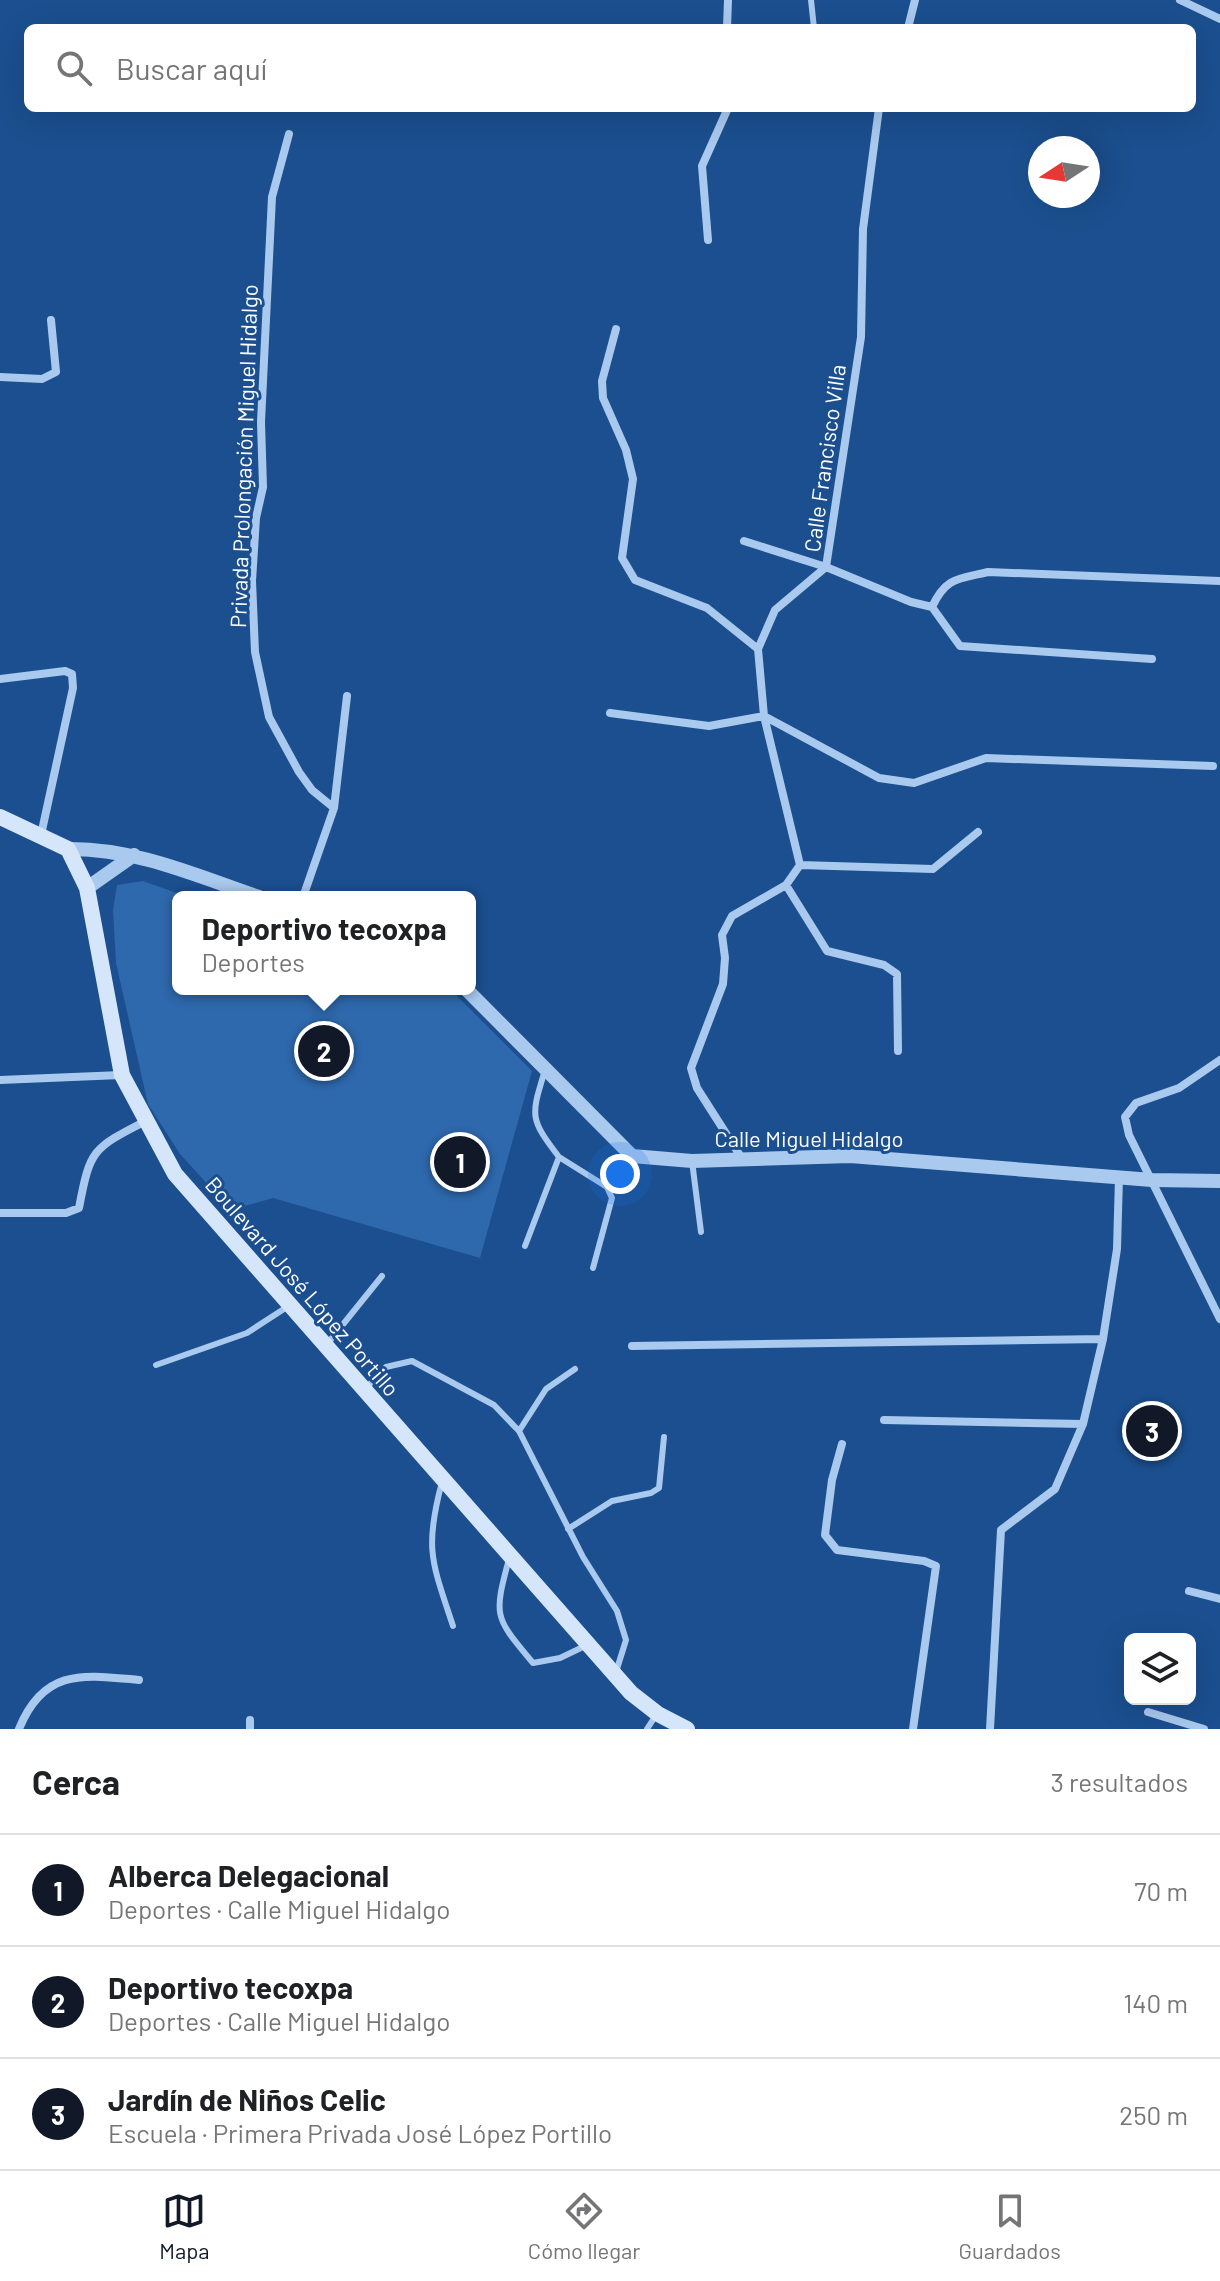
<!DOCTYPE html>
<html lang="es">
<head>
<meta charset="utf-8">
<style>
	:root { --surface:#fff; --page:#f6f6f6; --text:#202124; --muted:#757577; --line:#e0e0e0; --accent:#111827 }
	body { margin:0; font-family:Barlow,sans-serif; background:var(--page); color:var(--text) }
	.controls { position:absolute; right:24px; bottom:24px; display:grid; overflow:hidden; border-radius:12px; box-shadow:0 8px 32px #0002 }
	.controls button { width:72px; height:72px; display:grid; place-items:center; padding:0; border:0; border-bottom:2px solid var(--line); background:var(--surface); color:var(--text); font:40px sans-serif }
	.compass { position:absolute; left:1028px; top:136px; width:72px; height:72px; border-radius:50%; background:var(--surface); box-shadow:0 8px 32px #0002; rotate:258deg }
	.you { position:absolute; left:620px; top:1174px; width:28px; height:28px; margin:-20px; border:6px solid #fff; border-radius:50%; background:#1a73e8; box-shadow:0 0 0 12px #1a73e833 }
	.badge { display:grid; place-items:center; width:52px; height:52px; border-radius:50%; background:var(--accent); color:#fff; font-size:26px; font-weight:700 }
	.pin { position:absolute; translate:-50% -50%; border:4px solid #fff; box-shadow:0 2px 8px #0006 }
	.popup { position:absolute; left:172px; top:891px; width:304px; height:104px; box-sizing:border-box; display:grid; place-content:center; border-radius:12px; background:var(--surface); filter:drop-shadow(0 2px 6px #0005); font-size:26px; white-space:nowrap; color:var(--muted) }
	.popup b { font-size:30px; color:var(--text) }
	.popup::after { content:''; position:absolute; left:50%; top:100%; margin-left:-16px; border:16px solid transparent; border-top-color:var(--surface) }
	.list { margin:0; padding:0; list-style:none }
	h2 { display:flex; justify-content:space-between; align-items:center; height:104px; margin:0; padding:0 32px; font-size:34px }
	h2 small { font-size:26px; font-weight:400; color:var(--muted) }
	.list li { display:grid; grid-template-columns:52px 1fr auto; gap:24px; align-items:center; box-sizing:border-box; height:112px; padding:0 32px; border-top:2px solid var(--line) }
	.list b { display:block; font-size:30px; white-space:nowrap }
	.list p { margin:0; font-size:26px; white-space:nowrap; color:var(--muted) }
	.list em { font-size:26px; font-style:normal; color:var(--muted) }
	.icon { flex:none; width:44px; height:44px; fill:none; stroke:currentColor; stroke-width:2; stroke-linecap:round; stroke-linejoin:round }
	.map { position:relative; flex:none; width:1220px; height:1729px; overflow:hidden }
	.search { position:absolute; background:var(--surface); box-shadow:0 8px 32px #0002; left:24px; right:24px; top:24px; height:88px; display:flex; align-items:center; gap:20px; box-sizing:border-box; padding:0 28px; border-radius:12px; color:var(--muted); font-size:30px }
	.sheet { height:440px; background:var(--surface) }
	nav { display:flex; justify-content:space-around; align-items:center; box-sizing:border-box; height:112px; border-top:2px solid var(--line); background:var(--surface); font-size:22px; color:var(--muted) }
	nav a { display:grid; justify-items:center; gap:4px }
	nav .on { color:var(--accent) }
	.map>svg:first-child { display:block }
</style>
</head>
<body>
<div class="map">
<svg width="1220" height="1729" viewBox="0 0 1220 1729">
	<rect width="100%" height="100%" fill="#1b4f8f"/>
	<path fill="#2e69ad" d="M143,881L188,897H178V989H444L453,992L532,1071L480,1258L273,1198L231,1210L180,1154L148,1104L116,963L113,910L117,885Z"/>
	<g fill="none" stroke-linecap="round" stroke-linejoin="round">
		<path stroke="#a9c9ee" stroke-width="6" d="M811,0L814,28
			M545,1070C531,1116 529,1118 559,1157
			M692,1161L701,1232
			M525,1246L559,1157L607,1187L612,1198L593,1268
			M328,1343L382,1276
			M156,1365L247,1333L287,1307
			M367,1387L386,1367L412,1361L494,1405L519,1431L583,1557L617,1611L626,1640L616,1672
			M519,1431L546,1389L575,1369
			M442,1482C424,1549 432,1562 453,1626
			M568,1529L612,1501L651,1493L659,1488L664,1437
			M509,1559C493,1618 495,1617 533,1663L560,1658L585,1646
			M647,1729L656,1715"/>
		<path stroke="#a9c9ee" stroke-width="8" d="M1180,0L1220,19
			M727,28L728,0
			M908,28L915,0
			M289,134L272,197L261,422L263,487L256,518L252,581L255,652L269,717L299,772L312,790L334,808L303,897
			M708,240L702,166L728,108
			M616,329L602,381L603,398L626,450L633,479L622,558L635,580L707,608L758,649
			M0,377L42,379L56,372L51,320
			M744,541L826,567L911,602L932,607C946,577 958,579 988,572L1220,581
			M932,607L960,646L1152,659
			M0,679L65,671L72,674L73,688L41,835
			M610,713L709,726L764,716L879,778L914,783L986,758L1213,766
			M334,808L347,696
			M800,865L933,869L978,832
			M786,885L827,951L884,965L897,974L898,1051
			M1220,1060L1179,1088L1136,1103L1125,1117L1129,1135L1220,1319
			M0,1080L121,1075
			M741,1157L697,1088L691,1068L723,984L725,958L722,935L732,916L786,885L800,865L764,716L758,649L775,610L826,567L861,337L863,229L879,108
			M0,1213H66L79,1208C90,1149 93,1148 146,1121
			M632,1346L1103,1339
			M884,1420L1083,1424
			M842,1444L832,1480L825,1535L837,1550L924,1561L936,1566L913,1729
			M1189,1591L1220,1599
			M1148,1712L1204,1729
			M19,1729C44,1667 85,1675 139,1680
			M250,1729V1720
			M990,1729L1001,1530L1055,1489L1083,1424L1103,1339L1117,1249L1119,1177"/>
		<path stroke="#a9c9ee" stroke-width="14" d="M68,849C135,848 197,876 259,897
			M87,888L134,855
			M466,989L632,1156L692,1161L850,1156L1152,1180L1220,1181"/>
		<path stroke="#d6e6fa" stroke-width="16" d="M0,817L68,849L87,888L122,1075L175,1174L631,1693L658,1714L687,1729"/>
	</g>
	<g text-anchor="middle" dominant-baseline="central" stroke-width="6" stroke-linejoin="round" paint-order="stroke">
		<g font-size="22" fill="#fff" stroke="#1b4f8f">
			<text transform="translate(243 456) rotate(-88)">Privada Prolongación Miguel Hidalgo</text>
			<text transform="translate(824 458) rotate(-82)">Calle Francisco Villa</text>
			<text x="809" y="1138">Calle Miguel Hidalgo</text>
			<text transform="translate(303 1286) rotate(49)">Boulevard José López Portillo</text>
		</g>
	</g>
</svg>
<div class="controls">
<button><svg class="icon" aria-label="layers" viewBox="0 0 24 24"><path d="M12 4l9 5-9 5-9-5zM3 14l9 5 9-5"/></svg></button>
</div>
<svg class="compass" viewBox="-18 -18 36 36"><path d="M0-13l5 13h-10z" fill="#e53935"/><path d="M0 13l5-13h-10z" fill="#757577"/></svg>
<div class="you"></div>
<div class="pin badge" style="left:460px;top:1162px">1</div>
<div class="pin badge" style="left:324px;top:1051px">2</div>
<div class="popup"><b>Deportivo tecoxpa</b>Deportes</div>
<div class="pin badge" style="left:1152px;top:1431px">3</div>
<div class="search"><svg class="icon" aria-label="search" viewBox="0 0 24 24"><circle cx="10" cy="10" r="6"/><path d="M15 15l6 6"/></svg>Buscar aquí</div>
</div>
<section class="sheet">
<h2>Cerca<small>3 resultados</small></h2>
<ul class="list">
<li><span class="badge">1</span><div><b>Alberca Delegacional</b><p>Deportes · Calle Miguel Hidalgo</p></div><em>70 m</em></li>
<li><span class="badge">2</span><div><b>Deportivo tecoxpa</b><p>Deportes · Calle Miguel Hidalgo</p></div><em>140 m</em></li>
<li><span class="badge">3</span><div><b>Jardín de Niños Celic</b><p>Escuela · Primera Privada José López Portillo</p></div><em>250 m</em></li>
</ul>
</section>
<nav>
<a class="on"><svg class="icon" aria-label="map" viewBox="0 0 24 24"><path d="M3 6l6-2 6 2 6-2v14l-6 2-6-2-6 2zM9 4v14M15 6v14"/></svg>Mapa</a>
<a><svg class="icon" aria-label="directions" viewBox="0 0 24 24"><path d="M12 3l9 9-9 9-9-9zM9 14v-3h6M13 9l2 2-2 2"/></svg>Cómo llegar</a>
<a><svg class="icon" aria-label="saved" viewBox="0 0 24 24"><path d="M7 4h10v16l-5-4-5 4z"/></svg>Guardados</a>
</nav>
</body>
</html>
